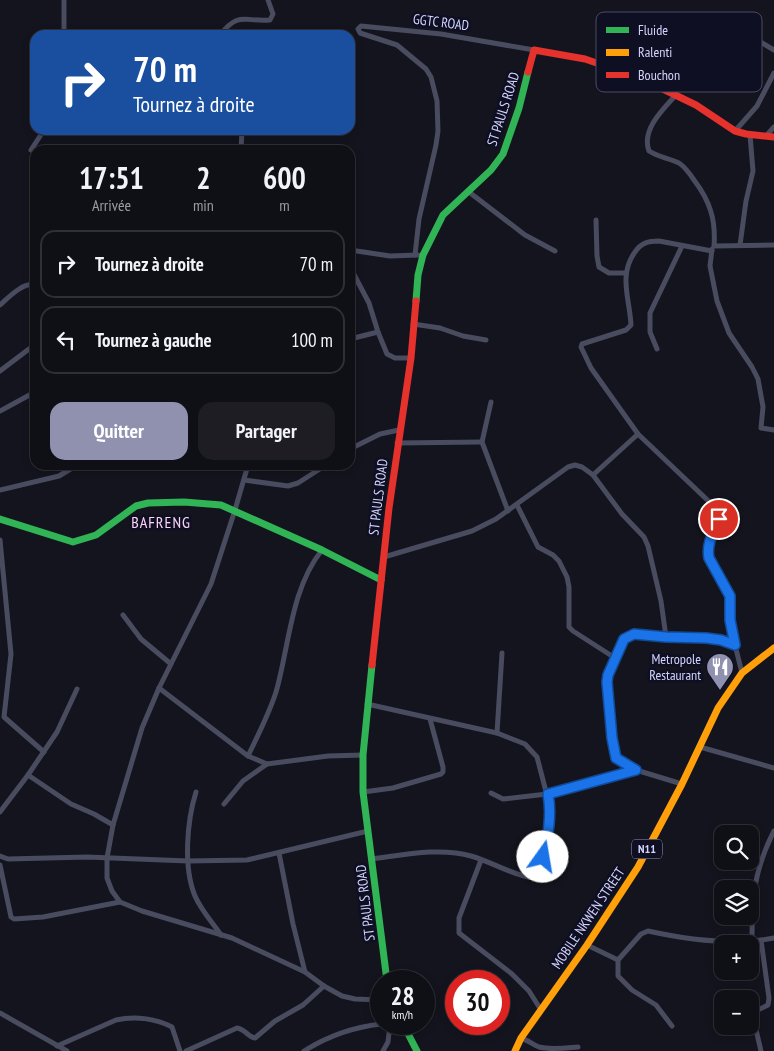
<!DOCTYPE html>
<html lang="fr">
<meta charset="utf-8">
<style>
body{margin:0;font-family:"PT Sans Narrow",sans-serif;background:#1d1d23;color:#f1f3f6;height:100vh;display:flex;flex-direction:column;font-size:19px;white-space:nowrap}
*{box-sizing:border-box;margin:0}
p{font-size:16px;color:#9b9ca1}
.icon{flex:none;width:28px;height:28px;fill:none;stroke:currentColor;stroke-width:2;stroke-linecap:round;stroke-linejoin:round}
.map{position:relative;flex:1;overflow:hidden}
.panel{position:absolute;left:30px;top:145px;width:325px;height:325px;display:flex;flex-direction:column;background:#0f0f16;border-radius:15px;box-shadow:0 2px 8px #0003,0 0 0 1px #2f2f35}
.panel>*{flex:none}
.top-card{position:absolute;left:30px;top:30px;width:325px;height:105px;border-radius:15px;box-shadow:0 2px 8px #0003,0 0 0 1px #2f2f35;background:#1a4fa0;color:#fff;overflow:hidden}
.buttons{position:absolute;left:714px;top:825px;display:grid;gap:10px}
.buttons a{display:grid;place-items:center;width:45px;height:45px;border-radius:10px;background:#0f0f16;box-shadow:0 2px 8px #0003,0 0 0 1px #2f2f35;font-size:25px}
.speed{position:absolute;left:370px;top:970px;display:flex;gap:10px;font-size:25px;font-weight:700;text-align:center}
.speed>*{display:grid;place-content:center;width:65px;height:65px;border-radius:50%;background:#0f0f16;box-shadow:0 2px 8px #0003,0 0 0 1px #2f2f35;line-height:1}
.speed small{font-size:12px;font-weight:400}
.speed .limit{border:8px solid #d22;background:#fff;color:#111}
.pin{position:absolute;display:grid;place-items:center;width:42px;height:42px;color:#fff;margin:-21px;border:2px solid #fff;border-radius:50%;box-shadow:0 1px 5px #0007}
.me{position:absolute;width:55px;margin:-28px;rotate:13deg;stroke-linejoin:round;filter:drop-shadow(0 0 4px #0008)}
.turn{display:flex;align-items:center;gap:18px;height:105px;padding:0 20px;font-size:22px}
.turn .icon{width:65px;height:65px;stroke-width:2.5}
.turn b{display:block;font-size:35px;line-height:42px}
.eta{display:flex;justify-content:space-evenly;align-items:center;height:85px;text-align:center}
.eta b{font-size:30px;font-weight:600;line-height:35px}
.button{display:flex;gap:10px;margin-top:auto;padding:10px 20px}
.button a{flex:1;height:58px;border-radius:15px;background:#9091af;color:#fff;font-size:20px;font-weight:600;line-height:58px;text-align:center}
.button a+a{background:#1d1d23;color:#f1f3f6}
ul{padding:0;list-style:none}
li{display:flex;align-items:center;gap:15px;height:68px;margin:0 10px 8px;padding:0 10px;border:2px solid #2f2f35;border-radius:15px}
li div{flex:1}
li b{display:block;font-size:19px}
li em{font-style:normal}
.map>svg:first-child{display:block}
</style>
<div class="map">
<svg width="774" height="1051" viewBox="0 0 774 1051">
<rect width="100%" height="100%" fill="#14141e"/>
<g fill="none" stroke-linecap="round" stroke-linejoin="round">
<g stroke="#494b5f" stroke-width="5">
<polyline points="719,15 727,22 774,50"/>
<polyline points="64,35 64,0"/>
<path d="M 220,35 C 239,11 244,22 270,20 L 273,14 L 268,0"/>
<path d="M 676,95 C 663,109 641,130 649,151 C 658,157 669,158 679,163 C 685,167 690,174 694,180 C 710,201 716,220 714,246 L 774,245"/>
<polyline points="735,131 757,106 774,73"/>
<polyline points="766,136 774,127"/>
<polyline points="31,150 44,130"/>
<polyline points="241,150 242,130"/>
<polyline points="469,192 525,235 555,251"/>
<polyline points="596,220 597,256 599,267 609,273 625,273"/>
<polyline points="740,245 746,201 753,171 750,135"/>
<polyline points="712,249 710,266 717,301 729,333 752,367 758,379 763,407 761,428 774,430"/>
<polyline points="350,250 390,256 418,255"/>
<path d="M 712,251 L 659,241 C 648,241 641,243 635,252 C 618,275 630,300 631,325 L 626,330 L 582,344 L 581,347 L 591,368 L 638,434 L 720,512 L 720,515 L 708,547 L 708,552 L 730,596 L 730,620 L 735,645"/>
<polyline points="415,255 419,219 436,145 438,131 437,101 431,77 426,69 397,45 360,33 358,29 361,26 441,34 534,50"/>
<polyline points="350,267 369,303 378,332 387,354 395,358 411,358"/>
<path d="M 0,305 C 9,297 23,282 35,285"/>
<polyline points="413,324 440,328 463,336 486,340"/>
<polyline points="350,339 378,332"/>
<polyline points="657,349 650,332 650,313 682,246"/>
<polyline points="0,371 29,349"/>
<polyline points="491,402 482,442 508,511"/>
<polyline points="0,411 35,392"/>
<polyline points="397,443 482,442"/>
<polyline points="350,449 380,434 399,430"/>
<polyline points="248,465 235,510 211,584 159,688 142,728 113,825 107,858 107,878 112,891 120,902 142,911 232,938 305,972 324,986 342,996 355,999 381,1000"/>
<polyline points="593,475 638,434"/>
<polyline points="244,480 288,486 298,483 326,465"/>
<polyline points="0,490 59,476 77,465"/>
<polyline points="517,505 538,547 553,555 559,561 567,577 569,587 569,627 573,631 615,658"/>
<polyline points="0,540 11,654 4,717 44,752"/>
<polyline points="384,557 472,531 496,519 568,467 575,465 582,467 593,475 622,514 644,537 648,546 661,601 666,637"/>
<polyline points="123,615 141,639 171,664"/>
<polyline points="159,688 248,756 267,764 328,756 363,755"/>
<path d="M 367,704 L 497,733 L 525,744 L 537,757 L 550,807 L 550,823 L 547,840 L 538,874 L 533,878 C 512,875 492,862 471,856 C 440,847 403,855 372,859"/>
<polyline points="497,733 502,653"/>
<polyline points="700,747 774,768"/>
<path d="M 248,756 C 258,735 269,714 276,692 C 289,647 291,588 322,550"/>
<polyline points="28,775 71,804 94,814 113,825"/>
<polyline points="682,784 636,770 616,758 612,738 607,682 608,675 624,639 634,633 666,637 706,638 721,640 735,645 742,673"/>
<path d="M 196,792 C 187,821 183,867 195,896 C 201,910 212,922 221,935"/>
<polyline points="363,792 393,788 441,774 443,772 443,767 430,719"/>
<polyline points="491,793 503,799 547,794 635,770"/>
<polyline points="224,804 243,781 267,764"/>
<polyline points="0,812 28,775 57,732 77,689"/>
<polyline points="279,853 293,924 305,972"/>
<polyline points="0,856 8,859 87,857 188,861 247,860 368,831"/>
<polyline points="481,860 459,918 459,933 512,974 529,991 541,1010"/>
<polyline points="0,865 11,917 14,919 43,917 120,902"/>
<path d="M 752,940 C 752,897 754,870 774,831"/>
<polyline points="761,940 769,998 768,1005 756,1011 753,1017 761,1051"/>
<polyline points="587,945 618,960"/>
<polyline points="0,1013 67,1051"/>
<path d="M 672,1026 L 656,1005 L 632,990 L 618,976 L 618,960 L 641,934 L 648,931 C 689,940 733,946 774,938"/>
<path d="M 521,1038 C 528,1040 533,1045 539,1047 C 551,1050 565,1048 578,1047"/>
<path d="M 57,1046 L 116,1020 C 134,1016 155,1018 172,1027 L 180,1051"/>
<path d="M 186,1051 L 237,1028 C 245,1029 248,1037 255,1038 L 275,1021 L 303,1005 L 324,986"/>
<path d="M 304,1051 C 328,1036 354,1027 381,1024"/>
<polyline points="383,1051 388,1042 390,1024"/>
</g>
<g stroke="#30b455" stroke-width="7">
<polyline points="416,301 418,275 423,255 443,215 491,170 503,154 519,108 528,72"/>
<polyline points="0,519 73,542 96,535 136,506 148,503 184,502 221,505 322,550 381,580"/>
<polyline points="372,665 363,755 363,792 387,981"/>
<polyline points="403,1024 417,1051"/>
</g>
<polyline stroke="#ff9f0a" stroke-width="7" points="515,1051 521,1038 587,945 638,867 682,784 718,708 742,673 774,648"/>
<g stroke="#e5322d" stroke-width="7">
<polyline points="528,72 534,50 585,59 640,78 696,105 735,131 746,134 774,137"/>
<polyline points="372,665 389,508 411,358 416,301"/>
</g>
</g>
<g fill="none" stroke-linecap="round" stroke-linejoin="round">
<defs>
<path id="route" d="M 543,857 C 548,835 552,816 548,794 L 636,770 L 616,758 L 612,738 L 607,682 L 608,675 L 624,639 L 634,634 L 666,637 L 706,638 L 721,640 L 735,645 L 730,620 L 730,596 L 709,558 C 706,544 714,531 719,519"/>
</defs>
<use href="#route" stroke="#114b97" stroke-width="12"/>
<use href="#route" stroke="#1a73e8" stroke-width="9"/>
</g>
<defs>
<symbol id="restaurant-pin" viewBox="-11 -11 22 30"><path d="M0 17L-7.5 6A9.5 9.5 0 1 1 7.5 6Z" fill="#9091af" stroke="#0f0f23"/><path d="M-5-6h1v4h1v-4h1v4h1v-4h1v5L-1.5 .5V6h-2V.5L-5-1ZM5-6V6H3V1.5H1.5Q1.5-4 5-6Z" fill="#fff"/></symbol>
</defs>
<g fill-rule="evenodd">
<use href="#restaurant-pin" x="704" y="651" width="32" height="43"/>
</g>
<g text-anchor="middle" stroke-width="5" stroke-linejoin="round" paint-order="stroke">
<rect fill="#0f0f23" stroke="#9899bc" stroke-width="1" x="632" y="839.5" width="30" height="19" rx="4"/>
<g font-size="12" font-weight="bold" fill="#d3d4fd">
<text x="647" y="853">N11</text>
</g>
<g font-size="14" fill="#d3d4fd" stroke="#0f0f23">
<text transform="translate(441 22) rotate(7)" y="5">GGTC ROAD</text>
<text transform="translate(503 109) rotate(-72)" y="5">ST PAULS ROAD</text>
<text transform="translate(378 497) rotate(-83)" y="5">ST PAULS ROAD</text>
<text transform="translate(365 903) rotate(-97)" y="5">ST PAULS ROAD</text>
<text transform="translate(588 918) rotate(-56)" y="5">MOBILE NKWEN STREET</text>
</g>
<g font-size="14" fill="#d3d4fd" stroke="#0f0f23" text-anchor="end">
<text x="701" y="664">Metropole<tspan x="701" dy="16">Restaurant</tspan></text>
</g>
<g font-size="16" letter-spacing="1" fill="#fdd5f4" stroke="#0f0f23">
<text x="161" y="528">BAFRENG</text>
</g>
</g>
<rect x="596" y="12" width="166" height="80" rx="8" fill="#0f0f23" stroke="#4a4a64" stroke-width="1"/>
<rect x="606" y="27" width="23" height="6" fill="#30b455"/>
<rect x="606" y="49" width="23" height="7" fill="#ff9f0a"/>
<rect x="606" y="72" width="23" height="6" fill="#e5322d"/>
<g font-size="14" fill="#d3d4fd">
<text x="638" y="35">Fluide</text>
<text x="638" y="57">Ralenti</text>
<text x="638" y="80">Bouchon</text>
</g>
</svg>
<div class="buttons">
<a><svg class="icon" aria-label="search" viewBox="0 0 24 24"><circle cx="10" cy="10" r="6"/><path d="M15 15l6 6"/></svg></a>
<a><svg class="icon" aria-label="layers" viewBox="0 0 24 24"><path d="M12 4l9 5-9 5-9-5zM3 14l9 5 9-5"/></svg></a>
<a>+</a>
<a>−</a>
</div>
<div class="speed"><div>28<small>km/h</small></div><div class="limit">30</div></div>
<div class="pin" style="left:719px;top:519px;background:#d93025"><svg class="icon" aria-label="arrive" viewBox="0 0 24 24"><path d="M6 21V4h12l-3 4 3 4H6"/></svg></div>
<svg class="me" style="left:543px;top:857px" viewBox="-20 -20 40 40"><circle r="19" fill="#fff"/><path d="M0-13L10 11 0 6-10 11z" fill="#1a73e8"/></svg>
<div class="top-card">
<div class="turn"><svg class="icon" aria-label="right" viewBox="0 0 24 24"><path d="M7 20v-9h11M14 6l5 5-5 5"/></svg><div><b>70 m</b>Tournez à droite</div></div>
</div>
<section class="panel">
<div class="eta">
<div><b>17:51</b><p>Arrivée</p></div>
<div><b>2</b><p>min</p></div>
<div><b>600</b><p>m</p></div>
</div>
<ul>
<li><svg class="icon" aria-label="right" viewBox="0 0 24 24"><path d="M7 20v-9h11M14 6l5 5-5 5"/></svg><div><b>Tournez à droite</b></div><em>70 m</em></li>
<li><svg class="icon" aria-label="left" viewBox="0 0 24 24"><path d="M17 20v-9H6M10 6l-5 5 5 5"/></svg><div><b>Tournez à gauche</b></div><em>100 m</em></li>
</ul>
<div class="button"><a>Quitter</a><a>Partager</a></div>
</section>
</div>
